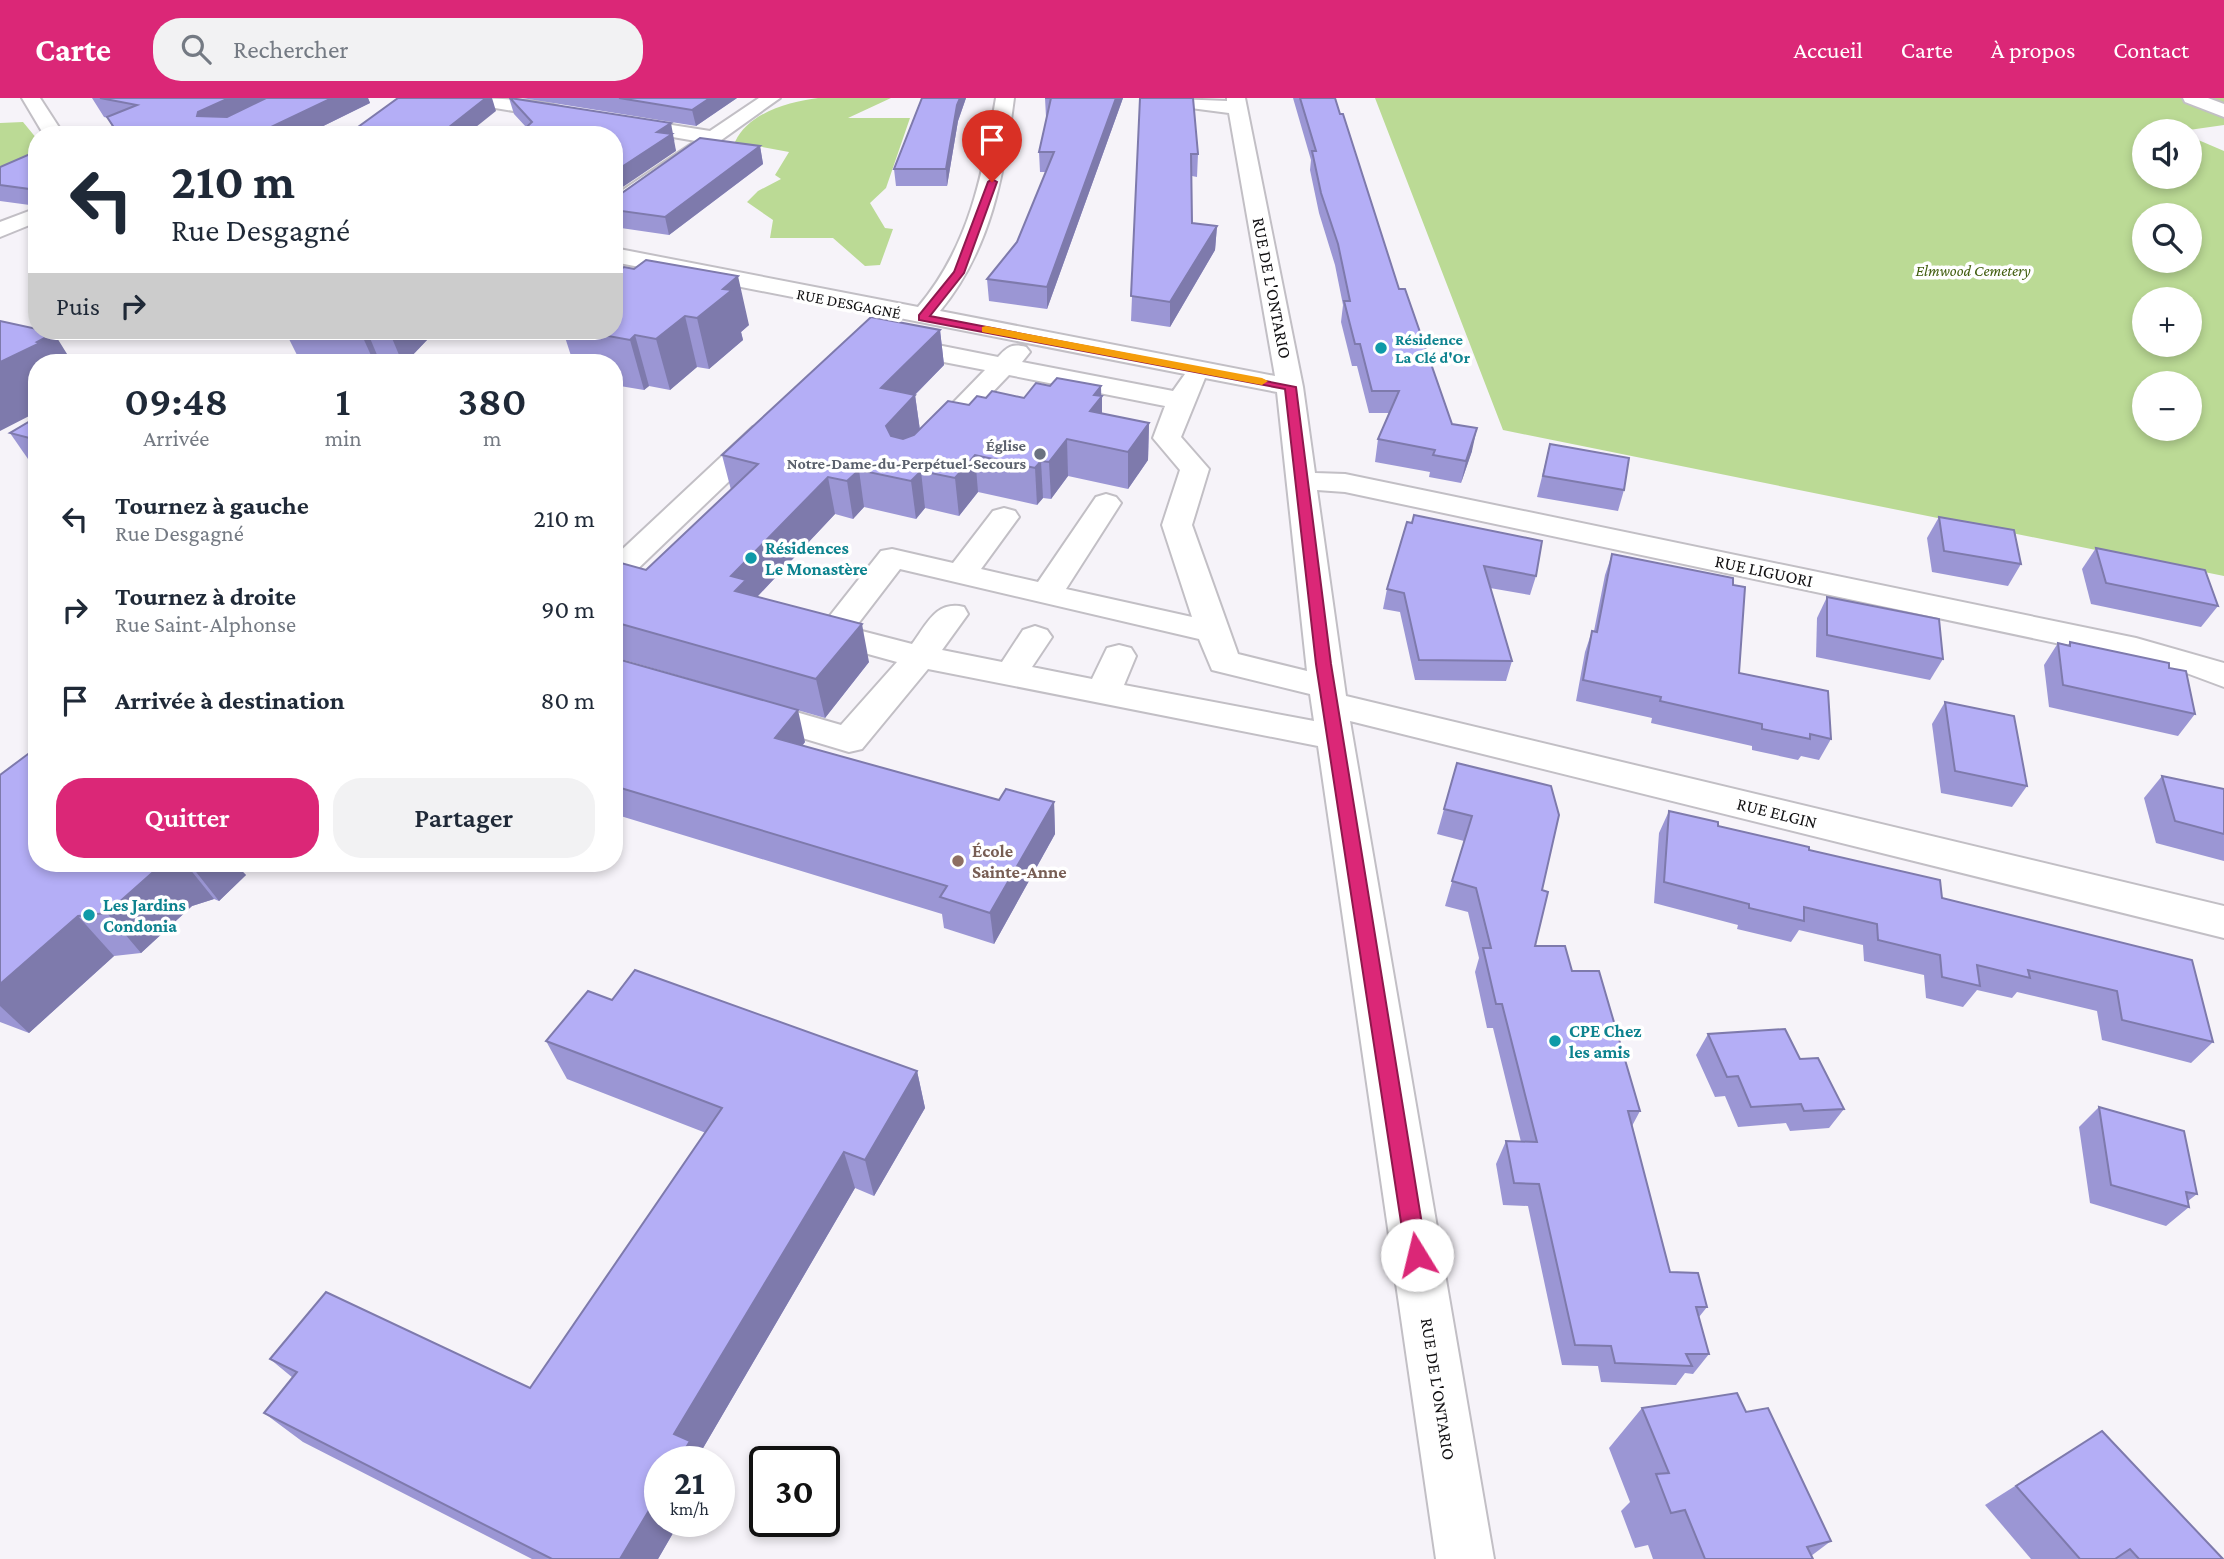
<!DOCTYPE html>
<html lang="fr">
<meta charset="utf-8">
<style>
body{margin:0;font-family:"Crimson Pro",serif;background:#f2f2f3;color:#1f2937;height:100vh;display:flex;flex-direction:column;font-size:26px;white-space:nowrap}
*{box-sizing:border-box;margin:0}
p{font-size:23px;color:#747a83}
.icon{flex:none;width:38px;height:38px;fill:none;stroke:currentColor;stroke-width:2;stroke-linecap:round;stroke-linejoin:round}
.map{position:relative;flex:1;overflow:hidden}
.sheet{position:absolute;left:28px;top:256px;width:595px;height:518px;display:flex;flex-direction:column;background:#fff;border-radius:28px;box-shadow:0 4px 10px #0003}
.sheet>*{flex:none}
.guide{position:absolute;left:28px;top:28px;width:595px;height:214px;border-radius:28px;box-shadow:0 4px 10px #0003;background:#fff;color:#1f2937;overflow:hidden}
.controls{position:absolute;left:2132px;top:21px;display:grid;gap:14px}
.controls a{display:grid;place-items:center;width:70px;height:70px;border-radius:50%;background:#fff;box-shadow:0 4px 10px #0003;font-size:35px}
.speed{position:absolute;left:644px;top:1348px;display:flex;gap:14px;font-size:35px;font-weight:700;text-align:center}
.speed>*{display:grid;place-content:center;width:91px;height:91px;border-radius:50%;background:#fff;box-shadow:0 4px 10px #0003;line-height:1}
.speed small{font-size:18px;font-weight:400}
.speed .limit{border:4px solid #111;border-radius:10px;background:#fff;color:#111}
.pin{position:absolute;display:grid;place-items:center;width:60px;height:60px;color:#fff;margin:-72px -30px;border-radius:50% 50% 50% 0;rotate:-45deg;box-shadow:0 0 7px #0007}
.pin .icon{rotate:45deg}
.me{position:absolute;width:77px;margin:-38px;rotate:351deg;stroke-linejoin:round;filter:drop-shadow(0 0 5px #0008)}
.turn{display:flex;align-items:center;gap:24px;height:147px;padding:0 28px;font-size:32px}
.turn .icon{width:91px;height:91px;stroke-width:2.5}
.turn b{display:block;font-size:49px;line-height:60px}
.then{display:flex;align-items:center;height:66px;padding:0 28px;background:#0003;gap:14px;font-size:26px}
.eta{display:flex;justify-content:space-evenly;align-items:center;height:119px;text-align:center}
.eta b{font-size:42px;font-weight:600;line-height:49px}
.primary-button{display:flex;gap:14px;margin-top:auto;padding:14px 28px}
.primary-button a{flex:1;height:80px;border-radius:28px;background:#db2777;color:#fff;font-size:28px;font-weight:600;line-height:80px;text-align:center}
.primary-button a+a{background:#f2f2f3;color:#1f2937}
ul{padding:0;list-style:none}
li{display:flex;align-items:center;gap:21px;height:91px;padding:0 28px}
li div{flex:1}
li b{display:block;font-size:26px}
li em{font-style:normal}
header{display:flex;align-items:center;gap:42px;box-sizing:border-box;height:98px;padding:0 35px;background:#db2777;color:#fff}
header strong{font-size:33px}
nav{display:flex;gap:38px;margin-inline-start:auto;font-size:24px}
.search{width:490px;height:63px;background:#f2f2f3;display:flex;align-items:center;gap:18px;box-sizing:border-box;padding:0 24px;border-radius:28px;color:#747a83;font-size:26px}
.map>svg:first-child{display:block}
</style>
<header>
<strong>Carte</strong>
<div class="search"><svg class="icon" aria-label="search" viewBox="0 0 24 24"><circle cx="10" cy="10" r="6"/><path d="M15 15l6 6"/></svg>Rechercher</div>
<nav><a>Accueil</a><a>Carte</a><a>À propos</a><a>Contact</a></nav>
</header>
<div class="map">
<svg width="2224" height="1461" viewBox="0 0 2224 1461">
<rect width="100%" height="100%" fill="#f6f3f9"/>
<g fill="#bbda95" fill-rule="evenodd">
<path d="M 818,0 L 891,0 L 848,20 L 910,20 L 886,90 L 870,105 L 885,130 L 893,131 L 880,167 L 865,168 L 833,140 L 770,140 L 773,122 L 747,104 L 758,93 L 781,81 L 775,77 L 789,54 L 735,44 C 749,14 789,4 818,0 Z"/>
<path d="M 1375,0 L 2224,0 L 2224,27 L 2182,33 L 2144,33 L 2144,79 L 2189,79 L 2189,38 L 2224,53 L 2224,478 L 1503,332 ZM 2144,117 L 2189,117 L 2189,163 L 2144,163 ZM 2144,201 L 2189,201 L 2189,247 L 2144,247 ZM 2144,285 L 2189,285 L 2189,331 L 2144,331 Z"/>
<polygon points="23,24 37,41 37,65 0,69 0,25"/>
</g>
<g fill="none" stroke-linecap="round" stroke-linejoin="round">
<defs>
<g id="minor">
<polygon points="22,0 40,0 64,37 44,37"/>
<path d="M 462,0 C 482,0 560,1 571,15 L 562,21 L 471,6 Z"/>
<polygon points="759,0 780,0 622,113 614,114 614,98 696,43 614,29 611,25 614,21 621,19 710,33"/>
<path d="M 996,0 L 1014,0 C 1004,77 991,151 940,213 L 1275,278 L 1229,15 L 1160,6 L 1151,0 L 1227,3 L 1227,0 L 1245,0 L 1303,289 L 1315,375 L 1345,376 L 2136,540 L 2224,565 L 2224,589 L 2181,573 L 2136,562 L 1345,394 L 1317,392 L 1346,598 L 2224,808 L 2224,840 L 1350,623 L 1494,1461 L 1436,1461 L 1318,648 L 928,571 L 862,651 L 849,654 L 739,621 L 733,613 L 739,605 L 751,601 L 841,627 L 897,564 L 821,543 L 816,536 L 821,529 L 881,453 L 892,451 L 953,465 L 993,413 L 1004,410 L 1015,413 L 1019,419 L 981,471 L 1038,484 L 1096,399 L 1106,396 L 1116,399 L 1121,405 L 1066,491 L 1192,519 L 1162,427 L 1180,372 L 1153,340 L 1165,308 L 1009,277 L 939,350 L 929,352 L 919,350 L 915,344 L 985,272 L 892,254 L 883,251 L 879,246 L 883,241 L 892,238 L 998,259 C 1007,249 1012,245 1026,249 L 1030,254 L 1022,264 L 1173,293 L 1185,276 L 614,164 L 614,150 L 918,209 C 969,149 983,76 996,0 ZM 1205,280 L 1277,294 L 1307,573 L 1238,556 L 1192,427 L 1209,371 L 1181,339 ZM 900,471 L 1199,541 L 1212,572 L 1310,596 L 1314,623 L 1124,587 L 1136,558 L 1131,550 L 1119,547 L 1107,550 L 1092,581 L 1032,569 L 1052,539 L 1047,532 L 1035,528 L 1023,532 L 1002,564 L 942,552 L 968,516 L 964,509 C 936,502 927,526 912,546 L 854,531 Z"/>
<polygon points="2183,0 2208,0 2224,6 2224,19 2185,4"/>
<polygon points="37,110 37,124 0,139 0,124"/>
<polygon points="763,327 773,329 777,335 773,341 625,483 614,485 614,459 753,329"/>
</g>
</defs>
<use href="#minor" stroke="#c2bfc5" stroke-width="4"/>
<use href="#minor" fill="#fff" fill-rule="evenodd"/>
</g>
<g fill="#9b96d4">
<polygon points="92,0 368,0 370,5 305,37 116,37 108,20 104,19"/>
<polygon points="509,0 675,42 673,43 676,53 526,29 514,16"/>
<polygon points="522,0 737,0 696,28"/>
<polygon points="922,0 966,0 958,23 947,88 896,88 894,71"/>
<polygon points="1045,0 1123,0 1047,211 989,203 987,181 1017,144 1046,74 1040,74 1039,54 1047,19 1046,19"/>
<polygon points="1140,0 1198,56 1197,79 1192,78 1192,125 1217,128 1215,152 1170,229 1131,223"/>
<polygon points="1293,0 1335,0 1399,191 1452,326 1472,353 1461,385 1429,379 1430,374 1375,364 1378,341 1390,315 1369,315 1357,268 1352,268 1341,224 1343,207 1335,167 1319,115 1310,72 1311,62"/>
<polygon points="760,48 763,66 669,137 614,129 614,98"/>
<polygon points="37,53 37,108 0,103 0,69"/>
<polygon points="614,176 749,227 741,234 743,242 709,271 697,269 670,292 649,288 644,292 614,287 614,264 573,264 563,233 614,233"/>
<polygon points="940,232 944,267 915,297 920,332 986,300 1024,300 1050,288 1101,288 1102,316 1149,325 1148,362 1128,391 1068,378 1051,401 1043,400 1037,407 978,394 959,418 925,410 916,421 864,409 853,421 835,416 757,499 869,564 825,620 614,559 614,463 646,472 731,392 722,357"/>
<polygon points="285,233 447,233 438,242 427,242 406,264 316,264 315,262 299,261"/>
<polygon points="37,319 37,374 10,335"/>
<polygon points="1550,346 1624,392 1618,413 1537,399"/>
<polygon points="1939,419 2021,466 2008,488 1932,474 1927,440"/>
<polygon points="1407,424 1536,478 1530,497 1490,490 1512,563 1506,583 1415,582 1400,514 1383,511 1387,491"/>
<polygon points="2096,450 2218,508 2201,529 2091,506 2082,471"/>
<polygon points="1612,456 1733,487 1739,575 1831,641 1819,662 1801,658 1798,662 1752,652 1752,648 1651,625 1652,620 1576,603 1585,554 1592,533 1594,533 1605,477"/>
<polygon points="1827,499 1943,561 1930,582 1816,559 1817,520"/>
<polygon points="2070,544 2169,570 2195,616 2178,638 2049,609 2044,567 2058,545 2068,547"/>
<polygon points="614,560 805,644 802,648 999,702 1054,704 1055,736 994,846 944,830 942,816 614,716"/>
<polygon points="1945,604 2027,688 2012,709 1941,695 1932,626"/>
<polygon points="1457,665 1542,792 1535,848 1572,873 1640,1013 1632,1028 1670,1174 1707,1209 1699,1219 1709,1256 1693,1276 1685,1275 1676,1287 1601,1284 1598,1268 1562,1267 1528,1108 1503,1107 1496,1066 1506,1043 1521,1044 1493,930 1487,930 1475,874 1479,860 1468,814 1445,808 1464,743 1437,736"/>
<polygon points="0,677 37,765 253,765 243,774 246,777 219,803 214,801 192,808 141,855 114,858 29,935 0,924"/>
<polygon points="2162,678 2224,691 2224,763 2156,745 2144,700"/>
<polygon points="1669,713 1718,728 1809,752 1942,800 2213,944 2191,965 2102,942 2097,913 2017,894 2012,900 1977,892 1963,909 1926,900 1924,877 1864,863 1863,847 1799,832 1791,844 1737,831 1738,827 1654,805 1659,735"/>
<polygon points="612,902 917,973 925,1010 874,1098 855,1090 699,1357 703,1363 660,1363 660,1423 680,1423 658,1461 532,1461 303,1344 264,1315 293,1280 270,1261 530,1290 706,1035 567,981 546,943"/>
<polygon points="1708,936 1800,961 1844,1011 1829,1030 1790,1033 1786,1025 1738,1029 1725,998 1715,999 1696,957"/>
<polygon points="2099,1009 2197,1096 2188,1103 2189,1109 2166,1128 2090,1105 2079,1029"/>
<polygon points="1642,1310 1831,1443 1811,1458 1813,1461 1653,1461 1648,1447 1635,1450 1621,1413 1630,1404 1609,1350"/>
<polygon points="2102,1333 2223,1461 2031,1461 1985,1407"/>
</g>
<g fill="#7e7aac">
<polygon points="229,0 279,0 208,35 197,18 198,14"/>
<polygon points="332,0 368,0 370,5 305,37 254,37"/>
<polygon points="486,0 492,0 496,13 466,37 439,37"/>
<polygon points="710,0 737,0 696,28 692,12"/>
<polygon points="960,0 966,0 958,23 947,88 946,71 957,7"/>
<polygon points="1116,0 1123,0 1047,211 1047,189"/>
<polygon points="671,25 676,53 614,95 614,74 657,34"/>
<polygon points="760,48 763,66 669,137 665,119"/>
<polygon points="1217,128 1215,152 1170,229 1170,204"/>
<polygon points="738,178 749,227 741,234 743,242 709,271 697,220 723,191"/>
<polygon points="685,218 697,269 670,292 656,241"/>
<polygon points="940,232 944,267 886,326 881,290"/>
<polygon points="360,233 367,233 380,264 374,264"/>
<polygon points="389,233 423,233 427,242 406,264 402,264"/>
<polygon points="434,233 447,233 438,242"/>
<polygon points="54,235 72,264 37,264 37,314 0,333 0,264"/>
<polygon points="635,237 649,288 644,292 630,242"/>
<polygon points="1101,288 1101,299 1102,298 1102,335 1090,313 1094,297"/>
<polygon points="915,297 920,333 891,365 886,328"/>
<polygon points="1149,325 1148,362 1128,391 1128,354"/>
<polygon points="1477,330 1472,353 1461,385 1466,363"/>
<polygon points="1067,341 1068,378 1051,401 1049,364"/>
<polygon points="975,357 978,394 959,418 955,380"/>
<polygon points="1041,363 1043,400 1037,407 1035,370"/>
<polygon points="859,372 864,409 853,421 847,383"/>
<polygon points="921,373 925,410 916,421 911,383"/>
<polygon points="828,379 835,416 741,516 731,478"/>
<polygon points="862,526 869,564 825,620 816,581"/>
<polygon points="798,612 805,644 783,672 775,640"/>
<polygon points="1054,704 1055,736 994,846 990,815"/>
<polygon points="171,765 185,765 214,801 192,808 141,855 107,815 160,768"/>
<polygon points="189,765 253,765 243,774 246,777 219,803"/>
<polygon points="78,818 114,858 29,935 0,908 0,886"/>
<polygon points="917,973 925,1010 874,1098 865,1062"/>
<polygon points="844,1054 855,1090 699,1357 703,1363 678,1363 674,1336"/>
<polygon points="660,1394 660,1423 680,1423 658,1461 620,1461"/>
</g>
<g fill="#b4aef6" stroke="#7e7aac" stroke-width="2">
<polygon points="100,0 229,0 198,14 197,18 227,19 266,0 332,0 254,37 119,37 107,19 137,7"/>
<polygon points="398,0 486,0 439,37 347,37"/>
<polygon points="510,0 671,25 657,34 672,36 614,74 614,37 518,37 532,24"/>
<polygon points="619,0 710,0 692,12"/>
<polygon points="922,0 960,0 957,7 946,71 894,71"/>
<polygon points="1045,0 1116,0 1047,189 987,181 1017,144 1054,54 1039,54 1051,0"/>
<polygon points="1140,0 1193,0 1198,56 1191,56 1192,125 1217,128 1170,204 1131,198"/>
<polygon points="1300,0 1335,0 1340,16 1343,16 1399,191 1405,191 1452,326 1477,330 1466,363 1433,357 1435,352 1378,341 1399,293 1372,293 1360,246 1355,246 1344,203 1350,203 1338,146 1321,95 1312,53 1316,53"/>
<polygon points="700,40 760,48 665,119 614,112 614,98 619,97"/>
<polygon points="37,53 37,92 0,87 0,69"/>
<polygon points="646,162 738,178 723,191 732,192 697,220 685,218 656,241 635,237 630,242 581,233 614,233 614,176 624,169 634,171"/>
<polygon points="871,219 940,232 881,290 915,297 886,328 891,338 903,341 914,337 948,303 969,307 977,298 986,300 992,293 1024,300 1036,285 1050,288 1057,280 1101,288 1094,297 1102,298 1090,313 1149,325 1128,354 1067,341 1049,364 1041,363 1035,370 975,357 955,380 921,373 911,383 859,372 847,383 828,379 731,478 746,482 735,493 862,526 816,581 614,524 614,463 646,472 758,366 722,357"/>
<polygon points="0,223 37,231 37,233 45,233 54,235 37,244 40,245 0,264"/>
<polygon points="37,319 37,342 10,335"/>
<polygon points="1550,346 1629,360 1624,392 1543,378"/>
<polygon points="1414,417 1542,443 1536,478 1484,468 1512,563 1419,562 1404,495 1387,491 1407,424 1412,425"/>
<polygon points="1939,419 2014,432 2021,466 1944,453"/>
<polygon points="2096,450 2205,472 2218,508 2106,485"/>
<polygon points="1612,456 1733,480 1733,487 1745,489 1739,575 1828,593 1831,641 1810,636 1810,641 1762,631 1762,626 1660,603 1661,599 1583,582 1592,533 1597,534"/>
<polygon points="1827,499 1939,521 1943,561 1827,537"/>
<polygon points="2070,544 2169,565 2169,570 2186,573 2195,616 2063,587 2058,545 2070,548"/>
<polygon points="614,560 798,612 775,640 999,702 1006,691 1054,704 990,815 940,799 947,788 614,688"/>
<polygon points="1945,604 2014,618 2027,688 1955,673"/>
<polygon points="28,656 37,659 37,765 171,765 160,768 107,815 78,818 0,886 0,677"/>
<polygon points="1457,665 1551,688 1559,717 1542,792 1548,794 1535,848 1565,848 1572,873 1599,873 1640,1013 1628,1013 1670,1174 1698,1175 1707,1209 1696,1209 1709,1256 1686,1256 1692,1268 1615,1265 1611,1248 1575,1247 1539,1086 1514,1085 1506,1043 1537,1044 1502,906 1496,906 1483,850 1491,850 1476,790 1452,783 1472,718 1444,711"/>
<polygon points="2162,678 2224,691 2224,736 2175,723"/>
<polygon points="1669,713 1718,724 1718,728 1809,749 1809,752 1940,782 1942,800 2192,862 2213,944 2122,922 2117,893 2028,872 2030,880 1977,867 1980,888 1942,879 1940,857 1878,842 1877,826 1804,809 1804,823 1749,810 1749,806 1664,784"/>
<polygon points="635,872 917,973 865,1062 844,1054 674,1336 690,1343 678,1363 660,1363 660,1394 620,1461 552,1461 264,1315 297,1274 270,1261 326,1194 530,1290 722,1010 546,943 588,893 612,902"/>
<polygon points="1785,931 1800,961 1818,960 1844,1011 1804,1013 1801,1006 1751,1009 1738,978 1727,979 1708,936"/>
<polygon points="2099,1009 2184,1033 2197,1096 2186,1094 2189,1109 2111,1087"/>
<polygon points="1737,1295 1746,1314 1768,1310 1831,1443 1807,1449 1813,1461 1705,1461 1685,1412 1671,1415 1656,1376 1669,1375 1642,1310"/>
<polygon points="2102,1333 2223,1461 2139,1461 2130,1451 2115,1461 2080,1461 2016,1388"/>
</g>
<polygon fill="#db2777" stroke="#8e194d" stroke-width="2" points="992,81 997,84 964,175 930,218 1296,289 1331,566 1427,1157 1424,1164 1417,1167 1409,1164 1406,1157 1316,566 1285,291 919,222 919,217 954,174 988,84"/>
<polygon fill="#f59e0b" points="986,228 1262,280 1268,283 1262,287 982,234 982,229"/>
<g fill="#0f9aa8" stroke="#fff" stroke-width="2.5">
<circle cx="1381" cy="250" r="7"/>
<circle cx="751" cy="460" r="7"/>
<circle cx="89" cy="817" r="7"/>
<circle cx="1555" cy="943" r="7"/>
</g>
<circle fill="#6b7280" stroke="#fff" stroke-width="2.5" cx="1040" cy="356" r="7"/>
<circle fill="#8d6e63" stroke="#fff" stroke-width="2.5" cx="958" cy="763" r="7"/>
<g text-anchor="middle" stroke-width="7" stroke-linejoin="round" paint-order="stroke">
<g font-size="16" font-style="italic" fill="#415d0f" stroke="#fff">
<text x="1973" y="178">Elmwood Cemetery</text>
</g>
<g font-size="16" fill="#121113" stroke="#fff">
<text transform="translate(849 205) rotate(11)" y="6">RUE DESGAGNÉ</text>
</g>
<g font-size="16" font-weight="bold" fill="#0d838f" stroke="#fff" text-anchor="start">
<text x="1395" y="247">Résidence<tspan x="1395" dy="18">La Clé d'Or</tspan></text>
</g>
<g font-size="16" font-weight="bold" fill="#5b616d" stroke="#fff" text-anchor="end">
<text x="1026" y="353">Église<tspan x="1026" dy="18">Notre-Dame-du-Perpétuel-Secours</tspan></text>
</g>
<g font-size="18" fill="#121113" stroke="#fff">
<text transform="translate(1272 190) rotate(79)" y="6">RUE DE L'ONTARIO</text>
<text transform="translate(1764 473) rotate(12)" y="6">RUE LIGUORI</text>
<text transform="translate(1777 715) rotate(14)" y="6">RUE ELGIN</text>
<text transform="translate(1438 1291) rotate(81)" y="6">RUE DE L'ONTARIO</text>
</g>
<g font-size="18" font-weight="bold" fill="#0d838f" stroke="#fff" text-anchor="start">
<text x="765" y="456">Résidences<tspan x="765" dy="21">Le Monastère</tspan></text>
<text x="103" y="813">Les Jardins<tspan x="103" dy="21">Condonia</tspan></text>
<text x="1569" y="939">CPE Chez<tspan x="1569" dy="21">les amis</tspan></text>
</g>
<g font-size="18" font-weight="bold" fill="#785e54" stroke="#fff" text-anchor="start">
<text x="972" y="759">École<tspan x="972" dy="21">Sainte-Anne</tspan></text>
</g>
</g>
</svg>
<div class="controls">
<a><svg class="icon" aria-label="sound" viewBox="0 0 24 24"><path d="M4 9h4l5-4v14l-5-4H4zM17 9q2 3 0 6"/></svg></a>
<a><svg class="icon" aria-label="search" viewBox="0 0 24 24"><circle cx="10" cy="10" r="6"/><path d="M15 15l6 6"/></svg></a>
<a>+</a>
<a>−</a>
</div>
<div class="speed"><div>21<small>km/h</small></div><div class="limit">30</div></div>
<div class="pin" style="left:992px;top:84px;background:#d93025"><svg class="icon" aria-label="arrive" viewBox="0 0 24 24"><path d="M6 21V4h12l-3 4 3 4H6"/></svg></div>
<svg class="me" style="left:1417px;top:1157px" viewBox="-20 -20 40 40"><circle r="19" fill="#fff"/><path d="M0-13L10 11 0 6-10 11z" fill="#db2777"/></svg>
<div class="guide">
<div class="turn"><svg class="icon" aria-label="left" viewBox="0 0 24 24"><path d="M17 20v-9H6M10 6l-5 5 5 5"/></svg><div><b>210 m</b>Rue Desgagné</div></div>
<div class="then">Puis<svg class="icon" aria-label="right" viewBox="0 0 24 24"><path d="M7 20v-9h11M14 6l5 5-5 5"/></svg></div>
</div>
<section class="sheet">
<div class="eta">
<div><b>09:48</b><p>Arrivée</p></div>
<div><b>1</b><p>min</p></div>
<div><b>380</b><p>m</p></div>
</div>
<ul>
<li><svg class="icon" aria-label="left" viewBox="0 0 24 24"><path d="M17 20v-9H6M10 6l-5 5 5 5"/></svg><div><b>Tournez à gauche</b><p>Rue Desgagné</p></div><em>210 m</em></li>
<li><svg class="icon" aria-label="right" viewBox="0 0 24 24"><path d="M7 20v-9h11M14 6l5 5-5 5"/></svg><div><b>Tournez à droite</b><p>Rue Saint-Alphonse</p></div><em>90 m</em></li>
<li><svg class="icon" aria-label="arrive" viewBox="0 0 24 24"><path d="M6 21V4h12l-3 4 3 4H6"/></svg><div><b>Arrivée à destination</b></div><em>80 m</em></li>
</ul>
<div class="primary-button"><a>Quitter</a><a>Partager</a></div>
</section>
</div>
